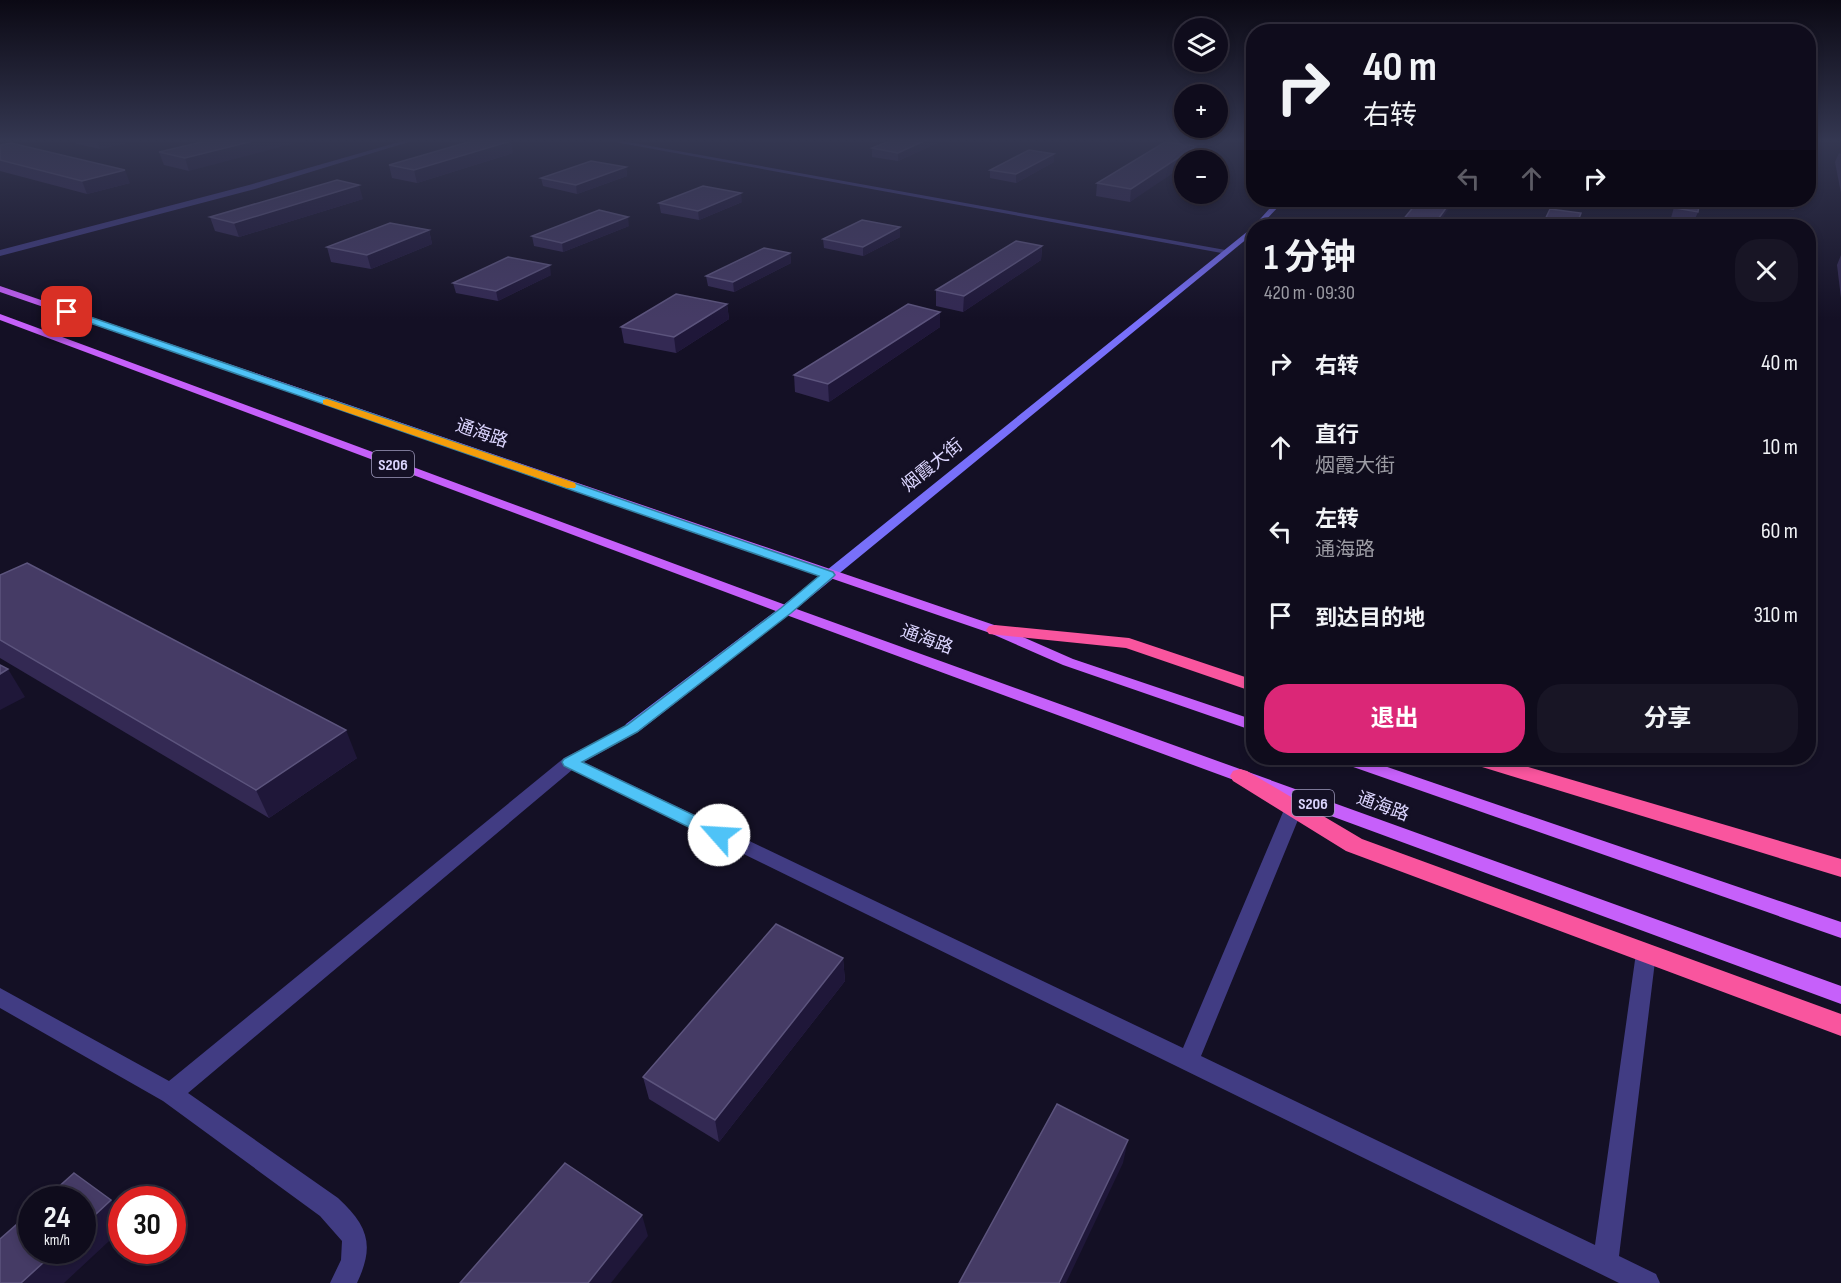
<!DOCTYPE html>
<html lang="zh">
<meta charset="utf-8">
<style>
body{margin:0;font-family:"Sofia Sans Condensed","Noto Sans SC",sans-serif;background:#181525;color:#f1f3f6;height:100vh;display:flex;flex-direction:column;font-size:22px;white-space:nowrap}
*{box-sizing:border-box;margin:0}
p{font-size:20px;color:#9b9ba3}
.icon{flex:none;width:33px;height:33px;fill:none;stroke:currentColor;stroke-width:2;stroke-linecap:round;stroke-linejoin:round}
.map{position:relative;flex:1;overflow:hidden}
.side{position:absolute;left:1246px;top:219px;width:570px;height:546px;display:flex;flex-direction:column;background:#0f0c1c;border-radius:24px;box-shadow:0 3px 9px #0003,0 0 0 2px #2f2c3b}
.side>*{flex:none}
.top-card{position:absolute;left:1246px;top:24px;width:570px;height:183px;border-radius:24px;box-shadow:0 3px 9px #0003,0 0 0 2px #2f2c3b;background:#0f0c1c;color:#f1f3f6;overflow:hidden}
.fabs{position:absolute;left:1174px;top:18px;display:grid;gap:12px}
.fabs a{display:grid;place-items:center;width:54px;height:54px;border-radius:50%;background:#0f0c1c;box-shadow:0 3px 9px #0003,0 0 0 2px #2f2c3b;font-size:30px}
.speed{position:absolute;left:18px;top:1186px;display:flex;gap:12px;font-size:30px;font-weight:700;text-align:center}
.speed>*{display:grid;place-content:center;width:78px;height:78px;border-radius:50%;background:#0f0c1c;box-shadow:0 3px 9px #0003,0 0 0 2px #2f2c3b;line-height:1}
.speed small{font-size:15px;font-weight:400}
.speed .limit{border:9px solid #d22;background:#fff;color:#111}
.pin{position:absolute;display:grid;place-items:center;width:51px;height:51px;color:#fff;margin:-26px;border-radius:12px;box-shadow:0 3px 9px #0006}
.me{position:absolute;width:66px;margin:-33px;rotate:296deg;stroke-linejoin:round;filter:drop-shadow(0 0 4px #0008)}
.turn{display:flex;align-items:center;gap:21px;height:126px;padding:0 18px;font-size:27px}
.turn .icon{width:78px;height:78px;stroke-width:2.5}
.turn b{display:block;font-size:42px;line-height:51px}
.lanes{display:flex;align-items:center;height:57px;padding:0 18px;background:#0003;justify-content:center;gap:30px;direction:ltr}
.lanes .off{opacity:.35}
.round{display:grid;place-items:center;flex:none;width:63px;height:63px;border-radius:24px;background:#181525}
.overview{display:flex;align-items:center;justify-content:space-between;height:102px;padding:0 18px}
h1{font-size:36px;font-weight:700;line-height:45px}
.action{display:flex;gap:12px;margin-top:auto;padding:12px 18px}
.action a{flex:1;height:69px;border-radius:24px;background:#db2777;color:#fff;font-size:24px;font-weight:700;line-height:69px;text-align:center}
.action a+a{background:#181525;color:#f1f3f6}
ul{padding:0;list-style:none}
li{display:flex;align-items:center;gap:18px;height:84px;padding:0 18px}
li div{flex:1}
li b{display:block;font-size:22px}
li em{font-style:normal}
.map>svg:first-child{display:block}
</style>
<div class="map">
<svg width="1841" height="1283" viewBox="0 0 1841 1283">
<rect width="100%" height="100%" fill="#141025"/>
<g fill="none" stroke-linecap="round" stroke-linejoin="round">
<g fill="#413c83" fill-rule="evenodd">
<polygon points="604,140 617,140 1231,251 1227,254"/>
<path d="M 632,723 L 638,724 L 640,728 L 638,732 L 584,762 L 1183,1048 L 1289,798 L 1292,794 L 1298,792 L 1304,794 L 1307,798 L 1201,1056 L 1595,1245 L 1636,953 L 1639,947 L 1646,945 L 1653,947 L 1656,953 L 1619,1256 L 1656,1274 L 1660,1283 L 1619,1283 L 572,770 L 188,1093 L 338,1198 C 368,1226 375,1245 357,1283 L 330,1283 L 341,1260 L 342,1241 L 320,1216 L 163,1101 L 0,1008 L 0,988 L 169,1081 L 564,758 Z"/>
</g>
<polygon fill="#413c83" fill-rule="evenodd" points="406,140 415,140 255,189 0,256 0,250 249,185"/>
<polygon fill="#7870fa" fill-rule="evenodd" points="1277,200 1285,200 1260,226 1254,226 1254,233 791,613 638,732 626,732 624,728 626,724 781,607 1253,227"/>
<g fill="#c660fa" fill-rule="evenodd">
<polygon points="0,286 1000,627 1073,659 1254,720 1254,731 1063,665 990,633 0,292"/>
<polygon points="0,314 791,607 1841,986 1841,1004 781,613 0,320"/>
<polygon points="1337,758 1361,758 1841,922 1841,938 1339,762"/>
</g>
<g fill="#f9559e" fill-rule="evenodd">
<polygon points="995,625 1129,638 1254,680 1254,692 1126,648 989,634 986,630 989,626"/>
<polygon points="1466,758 1498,758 1841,859 1841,877 1469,763"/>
<polygon points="1240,769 1247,771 1362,839 1841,1014 1841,1036 1346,851 1233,781 1230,776 1233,771"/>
</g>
</g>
<g fill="#332953">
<polygon points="75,140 140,140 100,149 77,144"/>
<polygon points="210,140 189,171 164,165 159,152"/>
<polygon points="759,140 783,140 775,143"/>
<polygon points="944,140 898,161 872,157 872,148"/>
<polygon points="1176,140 1206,140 1203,146 1182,144 1195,158 1191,160 1185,160 1130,202 1096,196 1097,183 1175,143"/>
<polygon points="0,145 130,183 87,194 0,171"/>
<polygon points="513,153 417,183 392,178 389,165"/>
<polygon points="1839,153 1841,154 1841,193 1835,162"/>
<polygon points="1054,162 1016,183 990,178 990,170"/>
<polygon points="626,167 627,176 577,194 543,186 541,178"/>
<polygon points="363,199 239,237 215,231 210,217"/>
<polygon points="1676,200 1698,212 1694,221 1671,218"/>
<polygon points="1770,200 1798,200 1794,210 1770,206"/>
<polygon points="742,202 699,220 661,213 659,203"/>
<polygon points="629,226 563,252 534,246 532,236"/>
<polygon points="429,230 432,244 371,269 331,262 327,247"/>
<polygon points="900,237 863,256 824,248 823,239"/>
<polygon points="1042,246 1041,260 963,312 936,306 936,290"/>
<polygon points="790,253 791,263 734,292 708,286 706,276"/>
<polygon points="1841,255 1841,298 1837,265"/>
<polygon points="551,275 498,301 456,293 453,283"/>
<polygon points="727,304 729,319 676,353 624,343 621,327"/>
<polygon points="940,312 940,327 829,402 795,392 794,375"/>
<polygon points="0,575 357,758 269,818 0,658"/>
<polygon points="843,958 845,981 719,1142 649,1099 643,1077"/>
</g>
<g fill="#1f1739">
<polygon points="96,140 140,140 100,149"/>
<polygon points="257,140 307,140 189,171 185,158"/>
<polygon points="926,140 944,140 898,161 898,153"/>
<polygon points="511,141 513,153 417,183 414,170"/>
<polygon points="1196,146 1195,158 1191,160 1185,160 1185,165 1130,202 1131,189"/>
<polygon points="1054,154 1054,162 1016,183 1016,174"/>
<polygon points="626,167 627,176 577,194 576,185"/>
<polygon points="125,170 130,183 87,194 82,181"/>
<polygon points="359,185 363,199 239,237 234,223"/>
<polygon points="741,193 742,202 699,220 698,211"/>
<polygon points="1452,200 1450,207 1437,226 1433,226"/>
<polygon points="628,217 629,226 563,252 562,243"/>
<polygon points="900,227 900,237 863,256 863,247"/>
<polygon points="429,230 432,244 371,269 367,255"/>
<polygon points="1042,246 1041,260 963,312 964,296"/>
<polygon points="790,253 791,263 734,292 733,282"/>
<polygon points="550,265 551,275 498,301 496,291"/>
<polygon points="727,304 729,319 676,353 674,337"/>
<polygon points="940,312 940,327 829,402 828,384"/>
<polygon points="8,669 25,697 0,710 0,674"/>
<polygon points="346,730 357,758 269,818 256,790"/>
<polygon points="843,958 845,981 719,1142 715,1120"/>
<polygon points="1128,1140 1123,1163 1066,1283 1059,1283"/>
<polygon points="111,1200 122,1212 122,1229 64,1283 21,1283 56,1251 82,1251 82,1227"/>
<polygon points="642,1215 648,1236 611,1283 588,1283"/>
</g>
<g fill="#453b65" stroke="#5c547d" stroke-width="1.5">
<polygon points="210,140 257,140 185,158 159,152"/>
<polygon points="475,140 503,140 511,141 414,170 389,165"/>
<polygon points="892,140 926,140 898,153 872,148"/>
<polygon points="1165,142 1196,146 1131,189 1097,183"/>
<polygon points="11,143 125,170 82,181 0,160 0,145"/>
<polygon points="1029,150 1054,154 1016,174 990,170"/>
<polygon points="591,161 626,167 576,185 541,178"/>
<polygon points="337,180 359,185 234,223 210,217"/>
<polygon points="703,186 741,193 698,211 659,203"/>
<polygon points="1419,200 1452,200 1433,226 1398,226"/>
<polygon points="1677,200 1700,200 1698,212 1675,208"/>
<polygon points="1550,209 1581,213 1576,226 1542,226"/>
<polygon points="599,210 628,217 562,243 532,236"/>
<polygon points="862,220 900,227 863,247 823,239"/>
<polygon points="390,223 429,230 367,255 327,247"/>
<polygon points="1016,241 1042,246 964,296 936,290"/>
<polygon points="764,248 790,253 733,282 706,276"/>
<polygon points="508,257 550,265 496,291 453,283"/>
<polygon points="676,294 727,304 674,337 621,327"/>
<polygon points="908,304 940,312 828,384 794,375"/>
<polygon points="27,563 346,730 256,790 0,640 0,575"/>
<polygon points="0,665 8,669 0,674"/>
<polygon points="776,924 843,958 715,1120 643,1077"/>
<polygon points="1057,1104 1128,1140 1059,1283 959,1283"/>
<polygon points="565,1163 642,1215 588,1283 460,1283"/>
<polygon points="74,1173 111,1200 82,1227 82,1200 44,1200"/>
<polygon points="32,1211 32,1251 56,1251 21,1283 0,1283 0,1239"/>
</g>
<linearGradient id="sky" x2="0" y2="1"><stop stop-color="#0b0914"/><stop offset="0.44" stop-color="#343751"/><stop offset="1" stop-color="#343751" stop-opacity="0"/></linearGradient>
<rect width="1841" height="319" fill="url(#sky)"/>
<polygon fill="#4fc3f7" stroke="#337fa1" stroke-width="1.5" points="64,310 70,310 833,572 835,575 833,577 791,613 637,732 582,762 725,830 727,835 725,839 713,839 564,766 562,762 564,759 627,725 781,608 819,576 64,314"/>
<polygon fill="#f59e0b" points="327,399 575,483 576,486 575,488 567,488 323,404 323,400"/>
<g text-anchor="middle" stroke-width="6" stroke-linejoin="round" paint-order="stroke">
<g fill="#141025" stroke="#9f9abd" stroke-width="1.5">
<rect x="372" y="451" width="42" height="26" rx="4.5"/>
<rect x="1292" y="790" width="42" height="26" rx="4.5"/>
</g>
<g font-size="16" font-weight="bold" fill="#dbd5fe">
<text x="393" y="470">S206</text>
<text x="1313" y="809">S206</text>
</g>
<g font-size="18" fill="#dbd5fe" stroke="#141025">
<text transform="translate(482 433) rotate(19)" y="6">通海路</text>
<text transform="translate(932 465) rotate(-39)" y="6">烟霞大街</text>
<text transform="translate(927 639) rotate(20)" y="6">通海路</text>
<text transform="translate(1383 806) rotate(20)" y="6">通海路</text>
</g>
</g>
</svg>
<div class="fabs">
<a><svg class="icon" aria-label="layers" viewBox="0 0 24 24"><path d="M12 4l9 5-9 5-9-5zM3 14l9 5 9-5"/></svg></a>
<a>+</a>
<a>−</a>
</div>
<div class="speed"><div>24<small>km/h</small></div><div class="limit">30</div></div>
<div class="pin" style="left:67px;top:312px;background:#d93025"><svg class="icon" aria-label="arrive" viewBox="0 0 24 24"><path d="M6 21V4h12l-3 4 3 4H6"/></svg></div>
<svg class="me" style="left:719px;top:835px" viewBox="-20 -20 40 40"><circle r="19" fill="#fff"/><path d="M0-13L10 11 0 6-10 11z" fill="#4fc3f7"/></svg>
<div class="top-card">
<div class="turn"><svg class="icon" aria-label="right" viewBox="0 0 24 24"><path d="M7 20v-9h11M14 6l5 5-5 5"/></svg><div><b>40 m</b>右转</div></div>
<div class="lanes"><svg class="icon off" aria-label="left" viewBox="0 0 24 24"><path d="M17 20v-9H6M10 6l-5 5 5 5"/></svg><svg class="icon off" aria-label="ahead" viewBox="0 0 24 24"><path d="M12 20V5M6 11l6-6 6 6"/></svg><svg class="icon" aria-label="right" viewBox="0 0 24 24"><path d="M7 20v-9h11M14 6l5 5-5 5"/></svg></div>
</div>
<section class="side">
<div class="overview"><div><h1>1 分钟</h1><p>420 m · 09:30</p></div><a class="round"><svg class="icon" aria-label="close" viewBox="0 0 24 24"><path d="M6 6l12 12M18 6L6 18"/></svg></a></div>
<ul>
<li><svg class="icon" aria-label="right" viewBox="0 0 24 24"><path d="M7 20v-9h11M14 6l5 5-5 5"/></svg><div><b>右转</b></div><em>40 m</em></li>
<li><svg class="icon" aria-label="ahead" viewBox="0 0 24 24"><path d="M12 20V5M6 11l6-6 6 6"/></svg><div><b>直行</b><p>烟霞大街</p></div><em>10 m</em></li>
<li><svg class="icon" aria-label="left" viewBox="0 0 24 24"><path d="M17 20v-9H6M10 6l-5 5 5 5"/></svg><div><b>左转</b><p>通海路</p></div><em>60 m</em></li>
<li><svg class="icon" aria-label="arrive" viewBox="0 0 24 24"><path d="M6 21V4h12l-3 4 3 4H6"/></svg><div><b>到达目的地</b></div><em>310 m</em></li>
</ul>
<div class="action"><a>退出</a><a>分享</a></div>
</section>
</div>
